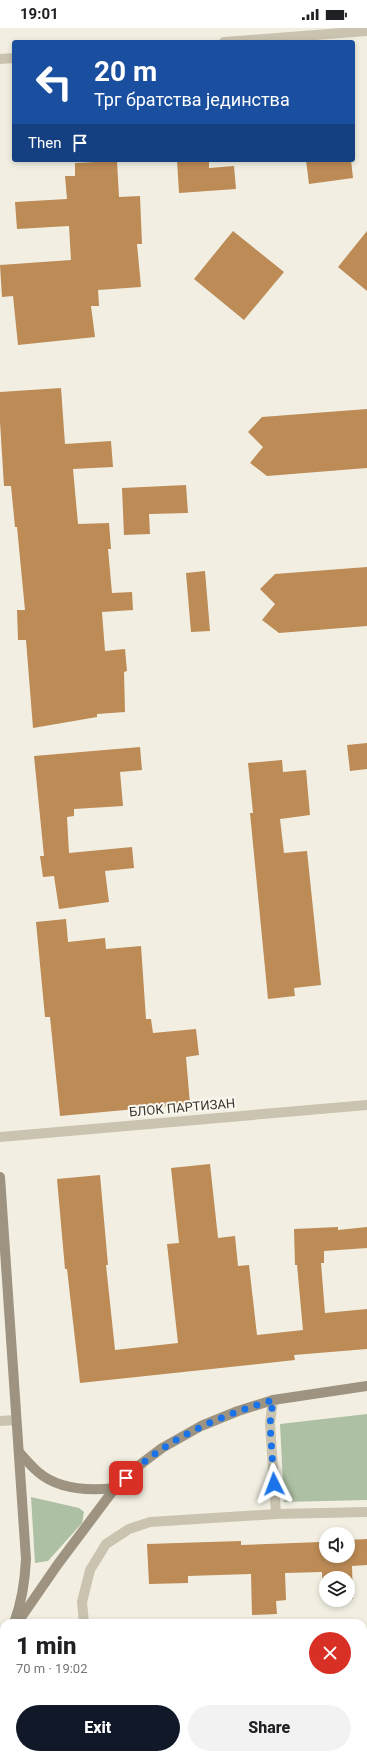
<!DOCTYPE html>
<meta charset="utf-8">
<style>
body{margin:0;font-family:Roboto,sans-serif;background:#f2f2f2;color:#202124;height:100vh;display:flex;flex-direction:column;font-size:15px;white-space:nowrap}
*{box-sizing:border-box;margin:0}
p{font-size:13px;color:#757577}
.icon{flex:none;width:22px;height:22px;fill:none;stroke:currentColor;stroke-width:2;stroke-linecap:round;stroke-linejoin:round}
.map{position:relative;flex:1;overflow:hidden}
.side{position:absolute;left:0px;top:1591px;width:367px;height:140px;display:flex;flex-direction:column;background:#fff;border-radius:12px 12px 0 0;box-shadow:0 2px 6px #0003}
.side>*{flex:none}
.guide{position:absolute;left:12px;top:12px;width:343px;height:122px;border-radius:4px;box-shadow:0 2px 6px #0003;background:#1a4fa0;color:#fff;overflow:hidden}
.controls{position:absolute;left:319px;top:1499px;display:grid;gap:8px}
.controls a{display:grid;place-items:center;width:36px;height:36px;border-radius:50%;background:#fff;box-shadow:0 2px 6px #0003;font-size:20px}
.pin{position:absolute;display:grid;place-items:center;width:34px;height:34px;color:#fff;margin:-17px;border-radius:8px;box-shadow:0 2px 6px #0006}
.me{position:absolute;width:44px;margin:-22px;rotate:357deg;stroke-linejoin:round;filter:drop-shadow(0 0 3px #0008)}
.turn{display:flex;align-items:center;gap:14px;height:84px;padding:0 16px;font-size:18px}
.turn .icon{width:52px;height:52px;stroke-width:2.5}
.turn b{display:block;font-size:28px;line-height:34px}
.then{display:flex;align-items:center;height:38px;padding:0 16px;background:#0003;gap:8px;font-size:15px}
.round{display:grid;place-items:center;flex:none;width:42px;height:42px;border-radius:21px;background:#f2f2f2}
.overview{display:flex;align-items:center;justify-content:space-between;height:68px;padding:0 16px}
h1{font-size:24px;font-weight:800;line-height:30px}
.action{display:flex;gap:8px;margin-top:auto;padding:8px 16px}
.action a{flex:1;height:46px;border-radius:24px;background:#111827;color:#fff;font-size:16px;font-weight:800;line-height:46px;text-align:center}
.action a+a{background:#f2f2f2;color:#202124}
.status{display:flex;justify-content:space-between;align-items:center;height:28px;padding:0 20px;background:#fff;direction:ltr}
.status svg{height:11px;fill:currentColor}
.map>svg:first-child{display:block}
</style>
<div class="status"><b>19:01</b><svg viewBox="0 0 49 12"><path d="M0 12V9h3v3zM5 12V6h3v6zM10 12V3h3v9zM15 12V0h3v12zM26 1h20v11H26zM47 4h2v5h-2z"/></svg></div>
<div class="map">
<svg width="367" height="1731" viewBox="0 0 367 1731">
<rect width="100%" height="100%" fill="#f2efe2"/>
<g fill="#aec0a3">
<polygon points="367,1386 367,1472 284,1474 280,1396"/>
<polygon points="31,1469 79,1480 84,1484 82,1495 48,1533 35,1535"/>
</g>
<g fill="#bc8b56">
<polygon points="177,132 209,132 209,140 234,138 236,161 179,165"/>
<polygon points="306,132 351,132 353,150 309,156"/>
<polygon points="117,133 119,169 140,168 142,216 137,216 141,259 98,262 99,278 91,278 95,309 18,317 13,268 2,269 0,237 71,232 69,198 17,201 15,174 67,171 65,148 75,148 75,135"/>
<polygon points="233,203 284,244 244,292 194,251"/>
<polygon points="367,203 367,263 338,239"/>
<polygon points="61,360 65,416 111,413 113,439 73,441 78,496 109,495 111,521 108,521 112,565 132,564 133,582 102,584 105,623 125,621 127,643 124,644 125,684 97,686 97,689 33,700 26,612 18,612 17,582 25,582 17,499 15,499 11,458 4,458 0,394 0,364"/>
<polygon points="367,381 367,440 267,448 250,435 263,419 248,404 262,389"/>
<polygon points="186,457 188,485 149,486 150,506 124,507 122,460"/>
<polygon points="367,539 367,598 279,605 262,592 275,576 260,561 275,546"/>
<polygon points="205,543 210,603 191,604 186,545"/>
<polygon points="367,715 367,741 350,743 347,717"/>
<polygon points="140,719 142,742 120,744 123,778 74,781 74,788 67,789 69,825 132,819 134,840 105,843 109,874 59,881 54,848 43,849 40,828 44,828 34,728"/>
<polygon points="282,732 283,744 306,742 310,787 280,791 284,825 307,823 321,957 294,960 295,968 268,971 250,785 253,785 248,735"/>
<polygon points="66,891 68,914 105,910 106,921 141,918 146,991 151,991 153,1005 196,1001 199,1027 186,1029 190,1076 60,1088 50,989 45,989 36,894"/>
<polygon points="210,1136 218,1210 235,1208 238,1238 249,1237 257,1307 303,1302 297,1237 295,1237 294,1201 338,1199 338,1202 367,1199 367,1220 324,1223 324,1235 321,1235 325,1285 367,1281 367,1321 294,1327 295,1332 80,1355 67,1241 65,1241 57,1151 100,1147 108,1237 106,1237 115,1322 178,1315 167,1216 179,1215 171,1140"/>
<polygon points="367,1511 367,1537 352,1538 353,1571 348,1571 348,1550 326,1550 326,1572 323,1572 322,1544 285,1545 286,1572 276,1573 277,1586 252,1587 251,1546 188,1548 188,1555 149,1556 147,1516 241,1513 241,1517 321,1514 321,1513 326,1513 326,1528 348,1528 348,1512"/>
</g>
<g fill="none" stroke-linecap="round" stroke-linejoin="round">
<g stroke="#cac3af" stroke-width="10">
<polyline points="224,14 367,3"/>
<polyline points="0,31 14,30"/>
<polyline points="0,1109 367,1077"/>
<polyline points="273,1372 270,1395 276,1486 367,1484"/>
<polyline points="0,1393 16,1392"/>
<polyline points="84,1595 82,1574 90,1542 106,1516 129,1501 150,1494 276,1486"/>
<polyline points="91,1727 92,1731"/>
</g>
<g stroke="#9d9380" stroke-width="10">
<path d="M 0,1149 L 26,1531 C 25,1553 22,1574 14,1595"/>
<path d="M 19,1424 C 25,1431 31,1438 38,1444 C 59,1462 89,1463 115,1460"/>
<polyline points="20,1591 58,1536 115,1460 137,1439 162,1420 201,1398 238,1383 273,1372 367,1358"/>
<polyline points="0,1622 4,1615"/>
</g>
</g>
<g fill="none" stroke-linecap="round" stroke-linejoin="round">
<path stroke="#1a73e8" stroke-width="7" stroke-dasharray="0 12.6" d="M 126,1450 C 167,1410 219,1388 273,1372 L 270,1396 L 274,1456"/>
</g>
<g text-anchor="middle" stroke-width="4" stroke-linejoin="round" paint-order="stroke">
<g font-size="13" fill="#39342c" stroke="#faf8ef">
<text transform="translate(182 1079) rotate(-5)" y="5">БЛОК ПАРТИЗАН</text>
</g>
</g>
</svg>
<div class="controls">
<a><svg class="icon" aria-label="sound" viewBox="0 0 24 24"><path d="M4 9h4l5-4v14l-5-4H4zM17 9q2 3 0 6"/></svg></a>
<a><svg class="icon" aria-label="layers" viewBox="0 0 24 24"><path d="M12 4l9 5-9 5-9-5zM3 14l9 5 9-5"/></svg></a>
</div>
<div class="pin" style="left:126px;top:1450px;background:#d93025"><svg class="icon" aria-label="arrive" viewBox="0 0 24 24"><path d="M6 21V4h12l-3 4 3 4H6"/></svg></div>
<svg class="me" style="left:274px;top:1456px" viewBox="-20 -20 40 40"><path d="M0-17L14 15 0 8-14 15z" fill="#1a73e8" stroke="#fff" stroke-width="4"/></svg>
<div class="guide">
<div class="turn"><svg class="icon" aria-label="left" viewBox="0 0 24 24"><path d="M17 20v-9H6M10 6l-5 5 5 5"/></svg><div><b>20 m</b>Трг братства јединства</div></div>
<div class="then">Then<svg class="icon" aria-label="arrive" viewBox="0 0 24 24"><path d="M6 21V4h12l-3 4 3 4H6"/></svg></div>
</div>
<section class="side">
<div class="overview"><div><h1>1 min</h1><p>70 m · 19:02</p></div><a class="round" style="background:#d93025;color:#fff"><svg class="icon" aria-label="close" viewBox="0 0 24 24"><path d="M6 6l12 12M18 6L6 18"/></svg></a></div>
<div class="action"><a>Exit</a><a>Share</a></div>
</section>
</div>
